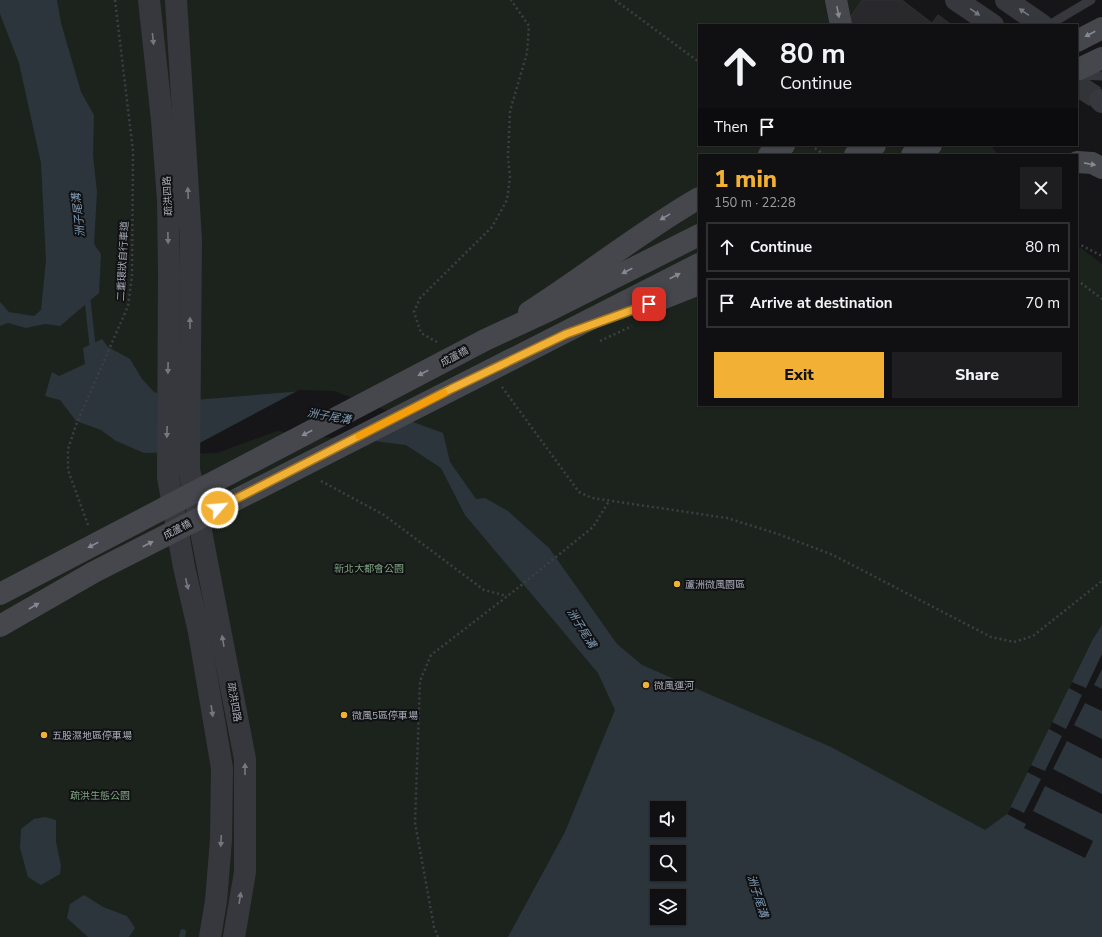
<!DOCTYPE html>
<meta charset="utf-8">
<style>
body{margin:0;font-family:"Nunito Sans","Noto Sans TC",sans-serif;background:#1e1e20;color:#f1f3f6;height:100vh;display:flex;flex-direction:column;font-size:15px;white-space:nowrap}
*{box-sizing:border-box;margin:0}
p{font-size:13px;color:#9c9d9f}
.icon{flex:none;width:22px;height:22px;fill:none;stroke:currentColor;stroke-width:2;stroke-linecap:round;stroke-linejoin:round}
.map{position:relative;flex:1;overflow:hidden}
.panel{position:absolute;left:698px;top:154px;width:380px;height:252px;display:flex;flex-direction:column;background:#101012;border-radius:0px;box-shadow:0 1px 3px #0004,0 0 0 1px #303032}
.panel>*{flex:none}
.hud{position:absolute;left:698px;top:24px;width:380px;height:122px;border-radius:0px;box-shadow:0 1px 3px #0004,0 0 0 1px #303032;background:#101012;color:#f1f3f6;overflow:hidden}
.controls{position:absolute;left:650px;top:801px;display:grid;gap:8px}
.controls a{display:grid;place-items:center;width:36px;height:36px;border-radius:0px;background:#101012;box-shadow:0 1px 3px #0004,0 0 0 1px #303032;font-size:20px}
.pin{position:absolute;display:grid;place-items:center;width:34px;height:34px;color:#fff;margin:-17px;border-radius:8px;box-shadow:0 2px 6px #0006}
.me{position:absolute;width:44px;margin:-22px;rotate:63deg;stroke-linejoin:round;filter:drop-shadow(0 0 3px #0008)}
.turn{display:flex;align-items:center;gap:14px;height:84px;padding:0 16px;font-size:18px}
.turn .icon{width:52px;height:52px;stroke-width:2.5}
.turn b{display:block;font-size:28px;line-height:34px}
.then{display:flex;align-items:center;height:38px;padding:0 16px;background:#0003;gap:8px;font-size:15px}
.round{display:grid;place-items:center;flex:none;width:42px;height:42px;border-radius:0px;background:#1e1e20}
.head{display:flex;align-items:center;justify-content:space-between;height:68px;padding:0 16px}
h1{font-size:24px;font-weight:800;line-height:30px;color:#f2b134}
.cta{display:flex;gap:8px;margin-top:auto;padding:8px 16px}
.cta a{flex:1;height:46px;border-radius:0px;background:#f2b134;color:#111;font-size:16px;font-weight:800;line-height:46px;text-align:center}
.cta a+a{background:#1e1e20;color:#f1f3f6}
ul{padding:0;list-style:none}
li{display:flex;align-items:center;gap:12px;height:50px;margin:0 8px 6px;padding:0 8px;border:2px solid #303032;border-radius:0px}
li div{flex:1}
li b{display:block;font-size:15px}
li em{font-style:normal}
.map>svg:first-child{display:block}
</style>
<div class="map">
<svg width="1102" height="937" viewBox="0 0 1102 937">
<rect width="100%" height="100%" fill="#161618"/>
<path fill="#1c231d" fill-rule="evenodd" d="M 0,0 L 886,0 L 906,25 L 699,25 L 699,145 L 991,145 L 998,155 L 699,155 L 699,405 L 1077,405 L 1077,245 L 1102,264 L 1102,937 L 0,937 ZM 657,808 L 679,808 L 679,830 L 657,830 ZM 657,852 L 679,852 L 679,874 L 657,874 ZM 657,896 L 679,896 L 679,918 L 657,918 Z"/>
<g fill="#2c353c" fill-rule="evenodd">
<polygon points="0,0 57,0 61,23 81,92 94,115 93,156 97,192 94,244 101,254 99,293 60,326 45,324 26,328 8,323 0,326 0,302 9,312 34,316 41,310 46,260 41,163 19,63 0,14"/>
<path d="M 102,339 L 108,347 L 130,359 L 142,379 L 154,392 L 182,401 L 303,391 L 334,393 L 443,433 L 450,462 L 476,499 L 485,498 L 508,511 L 549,548 L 617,644 L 642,665 L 831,747 L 985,830 L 1007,814 L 1093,639 L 1102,625 L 1102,937 L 508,937 L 565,832 L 615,710 L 598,673 L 465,515 L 441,468 L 406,445 L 277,429 L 216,451 L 144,453 L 116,441 L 101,430 L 76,421 L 60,400 L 45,396 L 52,372 L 59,376 L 85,364 L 83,348 ZM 657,808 L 679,808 L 679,830 L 657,830 ZM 657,852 L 679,852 L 679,874 L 657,874 ZM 657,896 L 679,896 L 679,918 L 657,918 Z"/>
<polygon points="45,817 56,820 56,842 61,866 60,874 41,885 28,877 20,848 21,829 34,819"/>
<polygon points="84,895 103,907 127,916 135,928 129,937 88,937 67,918 70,904"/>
</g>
<g fill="#161618">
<polygon points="299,390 334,391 404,417 358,441 277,431 217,453 179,454"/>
<polygon points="1102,654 1102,669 1094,685 1102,689 1102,711 1085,703 1074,725 1102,739 1102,759 1067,741 1053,769 1102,794 1102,814 1045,786 1033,811 1093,841 1085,858 1024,828 1026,824 1007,814 1011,807 1024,813 1041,779 1027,772 1031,765 1045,771 1062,736 1049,729 1052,722 1066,729 1082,695 1069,688 1072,682 1086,688"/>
</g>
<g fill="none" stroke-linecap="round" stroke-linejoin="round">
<g stroke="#2c353c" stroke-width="6">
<polyline points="87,295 93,350"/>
<polyline points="182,937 183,932"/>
</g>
</g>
<polygon fill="#29292c" stroke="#303034" points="862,0 902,0 932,23 938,15 952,25 845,25"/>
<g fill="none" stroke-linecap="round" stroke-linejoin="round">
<polyline stroke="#333438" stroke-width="22" stroke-dasharray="22 11" stroke-linecap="butt" points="1077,85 1100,100"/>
<g stroke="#3d3f44" stroke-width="2.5" stroke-dasharray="2 3" stroke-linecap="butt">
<polyline points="615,0 699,62"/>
<polyline points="811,145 824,155"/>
<polyline points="1077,243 1102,256"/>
<polyline points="1077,280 1102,299"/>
<polyline points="600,341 632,326"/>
<polyline points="437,342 421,333 414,312 420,298 492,227 507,200 510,177 508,157 510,111 527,53 529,26 511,0"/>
<polyline points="502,387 579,492 592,498 727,518 778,534 833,555 991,637 1014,642 1033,636 1102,581"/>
<polyline points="321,481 384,515 484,590 507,596"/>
<polyline points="88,525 68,470 68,449 76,425 128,306 132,276 133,151 115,0"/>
<polyline points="438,937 434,927 415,823 420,681 431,655 514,591 593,527 609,501"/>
</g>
<g stroke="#37383d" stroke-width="9">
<polyline points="1049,25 1091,0"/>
<polyline points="1078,75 1102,76"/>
</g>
<g stroke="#37383d" stroke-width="22">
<polyline points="149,0 162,120 168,200 169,271 168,477 184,567 199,632 222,768 221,840 216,901 210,937"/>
<polyline points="176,0 191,240 189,469 245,759 245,872 234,937"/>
<polyline points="956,0 993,25"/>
<polyline points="1006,0 1042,25"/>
<polyline points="1100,100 1102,102"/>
</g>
<g stroke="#45474d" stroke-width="22">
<polyline points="836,0 841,25"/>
<polyline points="1077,41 1102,28"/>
<polyline points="769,155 784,145"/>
<polyline points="855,155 875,145"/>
<polyline points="912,155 931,145"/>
<polyline points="1077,162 1092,163 1102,168"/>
<path d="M 529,312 C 587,275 640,232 699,198"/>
</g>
<g stroke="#45474d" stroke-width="22">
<polyline points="1077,70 1102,58"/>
<polyline points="641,307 699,284"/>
<polyline points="0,594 485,340 552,309 699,235"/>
<polyline points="0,626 94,572 699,264"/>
</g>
</g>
<defs><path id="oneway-solid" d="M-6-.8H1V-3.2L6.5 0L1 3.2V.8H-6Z"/></defs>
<g fill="#858993">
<use href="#oneway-solid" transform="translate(838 12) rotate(79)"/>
<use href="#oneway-solid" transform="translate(1090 34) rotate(152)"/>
<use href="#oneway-solid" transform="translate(1090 164) rotate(11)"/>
<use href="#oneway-solid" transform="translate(665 217) rotate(149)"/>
<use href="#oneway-solid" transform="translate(627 271) rotate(153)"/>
<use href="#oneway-solid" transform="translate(675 276) rotate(-27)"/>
<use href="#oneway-solid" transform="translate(423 373) rotate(152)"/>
<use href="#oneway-solid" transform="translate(307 433) rotate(152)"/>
<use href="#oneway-solid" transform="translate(148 544) rotate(-27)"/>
<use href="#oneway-solid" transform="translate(93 545) rotate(152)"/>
<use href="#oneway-solid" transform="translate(34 606) rotate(-30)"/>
</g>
<g fill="#757881">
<use href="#oneway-solid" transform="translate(975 12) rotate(35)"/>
<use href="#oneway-solid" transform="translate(1024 12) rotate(-145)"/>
<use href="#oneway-solid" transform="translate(153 39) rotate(84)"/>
<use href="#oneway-solid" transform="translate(188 193) rotate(-93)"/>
<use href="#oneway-solid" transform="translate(168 238) rotate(89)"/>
<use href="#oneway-solid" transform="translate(190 323) rotate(-90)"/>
<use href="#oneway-solid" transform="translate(168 368) rotate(91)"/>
<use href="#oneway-solid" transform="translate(167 432) rotate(91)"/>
<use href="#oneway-solid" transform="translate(187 584) rotate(77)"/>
<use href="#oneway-solid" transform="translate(223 641) rotate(-100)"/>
<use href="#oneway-solid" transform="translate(212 711) rotate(81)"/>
<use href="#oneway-solid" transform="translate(245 769) rotate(-90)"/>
<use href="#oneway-solid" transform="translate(221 841) rotate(93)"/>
<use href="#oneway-solid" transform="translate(240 898) rotate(-81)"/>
</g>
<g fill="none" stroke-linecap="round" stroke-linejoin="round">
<defs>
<polyline id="route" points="218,508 451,389 566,334 649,304"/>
</defs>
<use href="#route" stroke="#9d7322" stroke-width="10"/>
<use href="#route" stroke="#f2b134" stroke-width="7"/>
<polyline stroke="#f59e0b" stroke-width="7" points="359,436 444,393"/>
</g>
<g fill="#f2b134" stroke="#111113" stroke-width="1.5">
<circle cx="677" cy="584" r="4"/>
<circle cx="646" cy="685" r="4"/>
<circle cx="344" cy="715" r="4"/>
<circle cx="44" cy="735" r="4"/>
</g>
<g text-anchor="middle" stroke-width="4" stroke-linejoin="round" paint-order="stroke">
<g font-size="10" fill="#a8adb8" stroke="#111113">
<text transform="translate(167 196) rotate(-93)" y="4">疏洪四路</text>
<text transform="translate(122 261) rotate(-87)" y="4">二重環狀自行車道</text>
<text transform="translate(454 356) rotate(-28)" y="4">成蘆橋</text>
<text transform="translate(177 529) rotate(-27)" y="4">成蘆橋</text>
<text transform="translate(235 702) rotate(80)" y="4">疏洪四路</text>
</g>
<g font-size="10" fill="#7fa381" stroke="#111113">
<text x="369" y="572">新北大都會公園</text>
<text x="100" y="799">疏洪生態公園</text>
</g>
<g font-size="10" fill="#a8adb8" stroke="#111113" text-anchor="start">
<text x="685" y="588">蘆洲微風園區</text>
<text x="654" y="689">微風運河</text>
<text x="352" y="719">微風5區停車場</text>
<text x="52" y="739">五股濕地區停車場</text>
</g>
<g font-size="11" font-style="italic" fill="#7f9bb3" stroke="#111113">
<text transform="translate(78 215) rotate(-96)" y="4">洲子尾溝</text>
<text transform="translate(329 416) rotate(10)" y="4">洲子尾溝</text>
<text transform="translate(582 628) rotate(58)" y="4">洲子尾溝</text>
<text transform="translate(758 896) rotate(72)" y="4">洲子尾溝</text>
</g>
</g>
</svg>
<div class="controls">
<a><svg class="icon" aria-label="sound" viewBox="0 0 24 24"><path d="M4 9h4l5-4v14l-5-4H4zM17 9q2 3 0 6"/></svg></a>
<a><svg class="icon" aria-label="search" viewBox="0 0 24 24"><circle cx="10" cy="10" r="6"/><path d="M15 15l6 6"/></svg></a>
<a><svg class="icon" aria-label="layers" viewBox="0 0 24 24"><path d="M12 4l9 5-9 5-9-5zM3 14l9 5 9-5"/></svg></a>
</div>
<div class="pin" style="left:649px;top:304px;background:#d93025"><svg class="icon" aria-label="arrive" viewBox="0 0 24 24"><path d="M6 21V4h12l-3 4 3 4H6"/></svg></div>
<svg class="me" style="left:218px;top:508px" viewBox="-20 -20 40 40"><circle r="17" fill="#f2b134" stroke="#fff" stroke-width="3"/><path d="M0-11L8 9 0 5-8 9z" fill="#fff"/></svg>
<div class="hud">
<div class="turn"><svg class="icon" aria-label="ahead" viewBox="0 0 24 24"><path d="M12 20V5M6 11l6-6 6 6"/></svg><div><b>80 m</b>Continue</div></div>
<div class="then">Then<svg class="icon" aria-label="arrive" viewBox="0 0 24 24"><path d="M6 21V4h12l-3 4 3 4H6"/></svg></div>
</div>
<section class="panel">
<div class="head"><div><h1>1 min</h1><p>150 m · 22:28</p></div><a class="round"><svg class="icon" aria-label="close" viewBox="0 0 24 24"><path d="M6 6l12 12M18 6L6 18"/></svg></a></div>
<ul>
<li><svg class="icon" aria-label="ahead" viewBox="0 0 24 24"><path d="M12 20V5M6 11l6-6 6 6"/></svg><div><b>Continue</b></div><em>80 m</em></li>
<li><svg class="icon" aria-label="arrive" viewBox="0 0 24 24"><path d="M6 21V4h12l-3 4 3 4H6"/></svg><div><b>Arrive at destination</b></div><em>70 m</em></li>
</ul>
<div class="cta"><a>Exit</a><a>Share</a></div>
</section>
</div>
